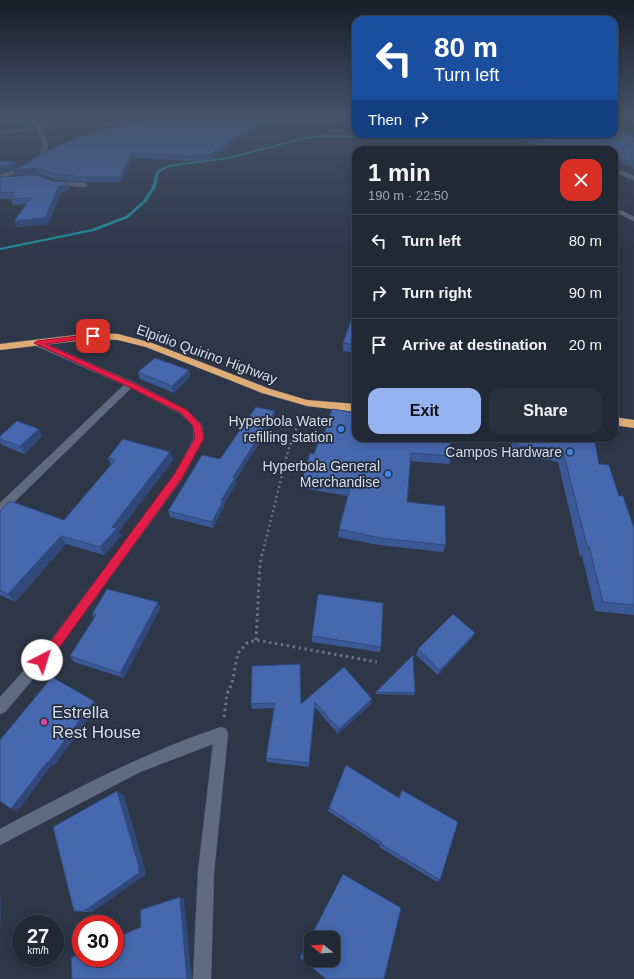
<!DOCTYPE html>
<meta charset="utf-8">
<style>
body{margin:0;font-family:Arial,sans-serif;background:#2a313e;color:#f1f3f6;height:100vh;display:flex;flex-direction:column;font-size:15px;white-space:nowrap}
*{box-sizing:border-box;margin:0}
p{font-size:13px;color:#a2a6ad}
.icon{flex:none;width:22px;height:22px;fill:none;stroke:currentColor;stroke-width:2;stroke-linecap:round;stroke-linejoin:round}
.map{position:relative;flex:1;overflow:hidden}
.sheet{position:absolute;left:352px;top:146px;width:266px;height:296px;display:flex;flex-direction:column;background:#222936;border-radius:12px;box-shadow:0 2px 10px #0003,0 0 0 1px #3f4551}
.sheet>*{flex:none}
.top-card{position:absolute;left:352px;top:16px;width:266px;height:122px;border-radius:12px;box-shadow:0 2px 10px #0003,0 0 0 1px #3f4551;background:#1a4fa0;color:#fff;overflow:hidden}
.needle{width:26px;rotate:287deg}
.controls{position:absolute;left:304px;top:931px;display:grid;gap:8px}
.controls a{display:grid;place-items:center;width:36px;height:36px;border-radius:8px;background:#222936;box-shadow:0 2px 10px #0003,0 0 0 1px #3f4551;font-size:20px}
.speed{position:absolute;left:12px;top:915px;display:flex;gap:8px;font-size:20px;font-weight:700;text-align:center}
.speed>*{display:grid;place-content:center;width:52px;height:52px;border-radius:50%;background:#222936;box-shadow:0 2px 10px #0003,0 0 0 1px #3f4551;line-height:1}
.speed small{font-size:10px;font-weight:400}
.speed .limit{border:6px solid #d22;background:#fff;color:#111}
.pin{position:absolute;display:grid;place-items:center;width:34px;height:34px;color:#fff;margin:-17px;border-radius:8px;box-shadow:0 2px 6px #0006}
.me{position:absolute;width:44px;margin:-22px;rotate:40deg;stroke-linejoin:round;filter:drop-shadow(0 0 3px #0008)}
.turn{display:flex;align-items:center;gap:14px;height:84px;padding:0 16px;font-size:18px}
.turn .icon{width:52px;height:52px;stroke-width:2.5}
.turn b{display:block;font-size:28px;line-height:34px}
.then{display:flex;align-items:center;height:38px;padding:0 16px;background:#0003;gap:8px;font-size:15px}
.round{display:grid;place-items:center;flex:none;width:42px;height:42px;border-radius:12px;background:#2a313e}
.summary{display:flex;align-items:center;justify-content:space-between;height:68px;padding:0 16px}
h1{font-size:24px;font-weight:700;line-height:30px}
.primary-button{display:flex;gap:8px;margin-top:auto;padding:8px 16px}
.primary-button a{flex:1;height:46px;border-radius:12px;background:#95b2f1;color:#111;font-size:16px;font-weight:700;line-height:46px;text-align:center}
.primary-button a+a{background:#2a313e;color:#f1f3f6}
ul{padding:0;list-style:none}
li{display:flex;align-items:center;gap:12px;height:52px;padding:0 16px;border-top:1px solid #3f4551}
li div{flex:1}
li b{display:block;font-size:15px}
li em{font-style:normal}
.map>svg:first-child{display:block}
</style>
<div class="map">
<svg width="634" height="979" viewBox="0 0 634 979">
<rect width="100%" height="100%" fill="#2e3748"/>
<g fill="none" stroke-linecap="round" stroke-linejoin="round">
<polygon fill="#218d9f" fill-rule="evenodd" points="400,134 404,134 399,138 323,137 306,139 228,159 169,167 159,173 156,187 146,202 128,218 94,231 0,250 0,248 92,229 126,216 143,201 152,187 156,171 168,165 228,157 306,137 323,135 398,136"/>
<defs>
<g id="lane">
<polygon points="41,127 39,129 0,134 0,132"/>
<polygon points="55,181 85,183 88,185 85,187 53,184 52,183"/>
</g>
<g id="street">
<path d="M 47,116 L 51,116 L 42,127 L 134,122 L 136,123 L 42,129 L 48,145 C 45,163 16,174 0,179 L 0,175 C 14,170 40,162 44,145 L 37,128 L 41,120 Z"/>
<polygon points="614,168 634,176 634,180 614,172"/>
<polygon points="614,207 634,217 634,221 614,211"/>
<polygon points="34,341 40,341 133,382 187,410 202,425 204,438 182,479 56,652 5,712 0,714 0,697 48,644 175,474 194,438 193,426 181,414 131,388 4,512 0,513 0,503 124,385 34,345"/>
<path d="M 221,727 L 226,729 L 228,734 L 214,872 L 211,979 L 193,979 L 198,872 L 213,744 L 140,772 L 0,845 L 0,829 C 72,791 143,753 221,727 Z"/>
</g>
<g id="highway">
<polygon points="93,333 118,334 152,343 270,389 307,400 356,404 356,412 307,406 262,393 146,347 118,340 93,339 0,350 0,344"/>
<polygon points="614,417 634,420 634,428 614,425"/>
</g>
</defs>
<use href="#lane" stroke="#4c5462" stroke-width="1"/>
<use href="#street" stroke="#4c5462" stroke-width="1"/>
<use href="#highway" stroke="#4c5462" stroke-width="1"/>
<polyline stroke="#6a7281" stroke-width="2.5" stroke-dasharray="2 3" stroke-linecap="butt" points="263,551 288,451 301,416"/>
<g stroke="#6a7281" stroke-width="3" stroke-dasharray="2.5 3.5" stroke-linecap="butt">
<polyline points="256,640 260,564 263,550"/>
<polyline points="224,717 227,694 232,683 238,653 247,643 256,640 377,662"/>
</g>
<use href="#lane" fill="#616b7f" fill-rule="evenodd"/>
<use href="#street" fill="#616b7f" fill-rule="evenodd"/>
<use href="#highway" fill="#dfac78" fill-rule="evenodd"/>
</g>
<g fill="#3b5996">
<polygon points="0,116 40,119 36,126 31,127 0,119"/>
<polygon points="277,116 210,160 189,161 133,158 120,182 87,182 57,180 39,174 15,175 121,125 120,122"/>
<polygon points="508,134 614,134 634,137 634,169 632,169 633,166 614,162 614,150 550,150"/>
<polygon points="0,177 69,187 69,191 61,192 48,224 16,227 14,221 26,204 13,205 11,199 0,199"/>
<polygon points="356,309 356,353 343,351 343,343"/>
<polygon points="189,370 190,377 174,393 140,379 138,372"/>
<polygon points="275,418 235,481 236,484 224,504 224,507 213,528 170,517 168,511 220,459"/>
<polygon points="39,429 42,436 24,454 2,445 0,442 0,436"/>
<polygon points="356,438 451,456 449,464 410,461 407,502 446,545 443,552 379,545 338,537 339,529 348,496 302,488 302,480 314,454"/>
<polygon points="510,438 594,438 599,464 619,496 634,528 634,615 595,611 582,556 580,556 558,462 552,461 551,460 513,457"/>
<polygon points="170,452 173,460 119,531 121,536 104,555 66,544 15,602 0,595 0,511 64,520 111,465 108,458"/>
<polygon points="158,602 160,608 124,678 74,662 70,656 94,618 92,614"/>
<polygon points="312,636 381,647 380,652 312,642"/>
<polygon points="472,638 438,675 416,655 418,649"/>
<polygon points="252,666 301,704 344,667 371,704 338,734 315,707 309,767 267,762 266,758 274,708 252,709 251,704"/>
<polygon points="376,692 415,693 414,695 376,694"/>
<polygon points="402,790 440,880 437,882 379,847 380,845 328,811 329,808 399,798"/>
<polygon points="117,791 124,796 145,870 145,875 92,912 83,912 74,911"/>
</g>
<g fill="#30497a">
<polygon points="39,116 45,116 40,119 36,126 31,127 30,124"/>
<polygon points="269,116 277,116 210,160 209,155"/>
<polygon points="132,153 133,158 120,182 119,177"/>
<polygon points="16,162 18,167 0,173 0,168"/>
<polygon points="37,168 39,174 15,175 13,170"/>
<polygon points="67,182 69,187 69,191 61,192 48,224 16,227 14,221 59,186"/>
<polygon points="189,370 190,377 174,393 172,386"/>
<polygon points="275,411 275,418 235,481 236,484 224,504 224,507 213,528 212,522 221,500 233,477"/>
<polygon points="39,429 42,436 24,454 20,446"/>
<polygon points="170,452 173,460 119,531 121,536 104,555 100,547 112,527"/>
<polygon points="61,536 66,544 15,602 8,594"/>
<polygon points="158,602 160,608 124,678 120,673"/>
<polygon points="475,633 472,638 438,675 440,670"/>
<polygon points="372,699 371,704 338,734 339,729"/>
<polygon points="94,701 98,706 54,766 48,763"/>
<polygon points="315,702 315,707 309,767 309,763"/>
<polygon points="47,762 52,765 17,812 11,809"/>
<polygon points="117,791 124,796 145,870 145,875 92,912 84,911"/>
<polygon points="180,897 184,898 192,979 187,979"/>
<polygon points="0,898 1,898 0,937"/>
</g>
<g fill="#4568af" stroke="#30497a" fill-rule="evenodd">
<polygon points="0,116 40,116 35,123 30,124"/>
<polygon points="190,116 269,116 209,155 188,156 132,153 119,177 85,177 56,174 37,168 13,170 28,163 40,154 86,134 121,125 120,122"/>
<polygon points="614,126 634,137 634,162 614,158 614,150 561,150 519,134 614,134"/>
<polygon points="0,161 16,162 0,168"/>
<polygon points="37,175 53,181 67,182 67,185 59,186 45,218 14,221 31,198 11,199 14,192 0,193 0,177"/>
<polygon points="355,309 356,309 356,345 343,343"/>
<polygon points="155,358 189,370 172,386 138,372"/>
<polygon points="256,407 275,411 233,477 235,478 221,500 223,501 212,522 168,511 202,455 220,459"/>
<polygon points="332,409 356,413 356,438 450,438 451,456 411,453 407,502 445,506 446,545 380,538 339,529 350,488 302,480 310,453 314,454 322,433 324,434"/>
<polygon points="17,421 39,429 20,446 0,439 0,436"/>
<polygon points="516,438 594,438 599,464 609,465 619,496 623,496 634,528 634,605 603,602 589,546 587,546 563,451 557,451 557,449 517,446"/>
<polygon points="123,439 170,452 112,527 117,528 100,547 61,536 8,594 0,590 0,511 10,501 64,520 115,460 108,458"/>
<polygon points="107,589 158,602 120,673 70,656 96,615 92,614"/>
<polygon points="318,594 383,603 381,647 312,636"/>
<polygon points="453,614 475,633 440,670 418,649"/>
<polygon points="413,655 415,693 376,692"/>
<polygon points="300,664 301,704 344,667 372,699 339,729 315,702 309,763 266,758 275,703 251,704 252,666"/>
<polygon points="52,677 94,701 48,763 47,762 11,809 0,801 0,740"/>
<polygon points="346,765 399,798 402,790 458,822 440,880 381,844 382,843 329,808"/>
<polygon points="117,791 139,867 139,873 84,911 74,911 53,827"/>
<path d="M 343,874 L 401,908 L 384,979 L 326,979 L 300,958 ZM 311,938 L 333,938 L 333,960 L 311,960 Z"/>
<polygon points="180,897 187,979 72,979 71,958 81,953 81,958 115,958 115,938 141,927 140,910"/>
</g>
<linearGradient id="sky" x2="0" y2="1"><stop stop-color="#191e28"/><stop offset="0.46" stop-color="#46536a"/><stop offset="1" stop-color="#46536a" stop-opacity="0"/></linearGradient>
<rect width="634" height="253" fill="url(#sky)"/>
<polygon fill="#e11d48" stroke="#92132f" points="93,334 96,334 96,337 46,344 133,383 187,410 201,425 204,438 182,478 56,652 46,664 42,666 38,664 36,660 48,645 175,473 195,438 193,426 181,413 127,386 34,343 37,341"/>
<g fill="#3f7fe0" stroke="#242d3e" stroke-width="1.5">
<circle cx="341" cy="429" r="4"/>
<circle cx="570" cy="452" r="4"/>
<circle cx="388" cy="474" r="4"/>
</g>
<circle fill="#d1479c" stroke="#242d3e" stroke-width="1.5" cx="44" cy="722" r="4"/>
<g text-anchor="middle" stroke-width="3.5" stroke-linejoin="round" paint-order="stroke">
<g font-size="14" fill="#d7dee9" stroke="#242d3e">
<text transform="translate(207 354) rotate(20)" y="5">Elpidio Quirino Highway</text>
</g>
<g font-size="14" fill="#d7dee9" stroke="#242d3e" text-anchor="end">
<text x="333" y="426">Hyperbola Water<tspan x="333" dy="16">refilling station</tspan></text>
<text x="562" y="457">Campos Hardware</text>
<text x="380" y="471">Hyperbola General<tspan x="380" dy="16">Merchandise</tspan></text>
</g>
<g font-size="17" fill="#d7dee9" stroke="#242d3e" text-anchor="start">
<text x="52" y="718">Estrella<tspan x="52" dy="20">Rest House</tspan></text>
</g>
</g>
</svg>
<div class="controls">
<a><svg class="needle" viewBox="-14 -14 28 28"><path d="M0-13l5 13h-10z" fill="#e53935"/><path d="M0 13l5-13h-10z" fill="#a2a6ad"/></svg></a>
</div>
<div class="speed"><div>27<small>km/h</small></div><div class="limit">30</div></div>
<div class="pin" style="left:93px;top:336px;background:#d93025"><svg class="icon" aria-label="arrive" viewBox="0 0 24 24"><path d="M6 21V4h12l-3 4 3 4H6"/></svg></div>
<svg class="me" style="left:42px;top:660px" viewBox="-20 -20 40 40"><circle r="19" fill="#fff"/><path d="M0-13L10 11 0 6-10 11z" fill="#e11d48"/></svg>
<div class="top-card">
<div class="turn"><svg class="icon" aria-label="left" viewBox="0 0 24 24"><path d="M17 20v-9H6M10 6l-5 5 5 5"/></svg><div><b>80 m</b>Turn left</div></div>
<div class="then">Then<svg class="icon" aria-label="right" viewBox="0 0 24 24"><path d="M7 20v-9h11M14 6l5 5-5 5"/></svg></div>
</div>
<section class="sheet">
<div class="summary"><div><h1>1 min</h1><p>190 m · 22:50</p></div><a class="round" style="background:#d93025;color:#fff"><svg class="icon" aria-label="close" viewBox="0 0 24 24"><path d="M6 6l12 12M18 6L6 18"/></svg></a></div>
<ul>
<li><svg class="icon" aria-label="left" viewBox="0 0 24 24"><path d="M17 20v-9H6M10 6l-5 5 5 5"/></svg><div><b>Turn left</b></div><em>80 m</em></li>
<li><svg class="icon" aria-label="right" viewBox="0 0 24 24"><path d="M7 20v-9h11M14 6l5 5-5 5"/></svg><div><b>Turn right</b></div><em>90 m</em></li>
<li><svg class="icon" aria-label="arrive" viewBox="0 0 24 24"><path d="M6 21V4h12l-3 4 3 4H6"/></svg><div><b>Arrive at destination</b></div><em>20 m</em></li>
</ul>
<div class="primary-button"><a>Exit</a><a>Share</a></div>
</section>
</div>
